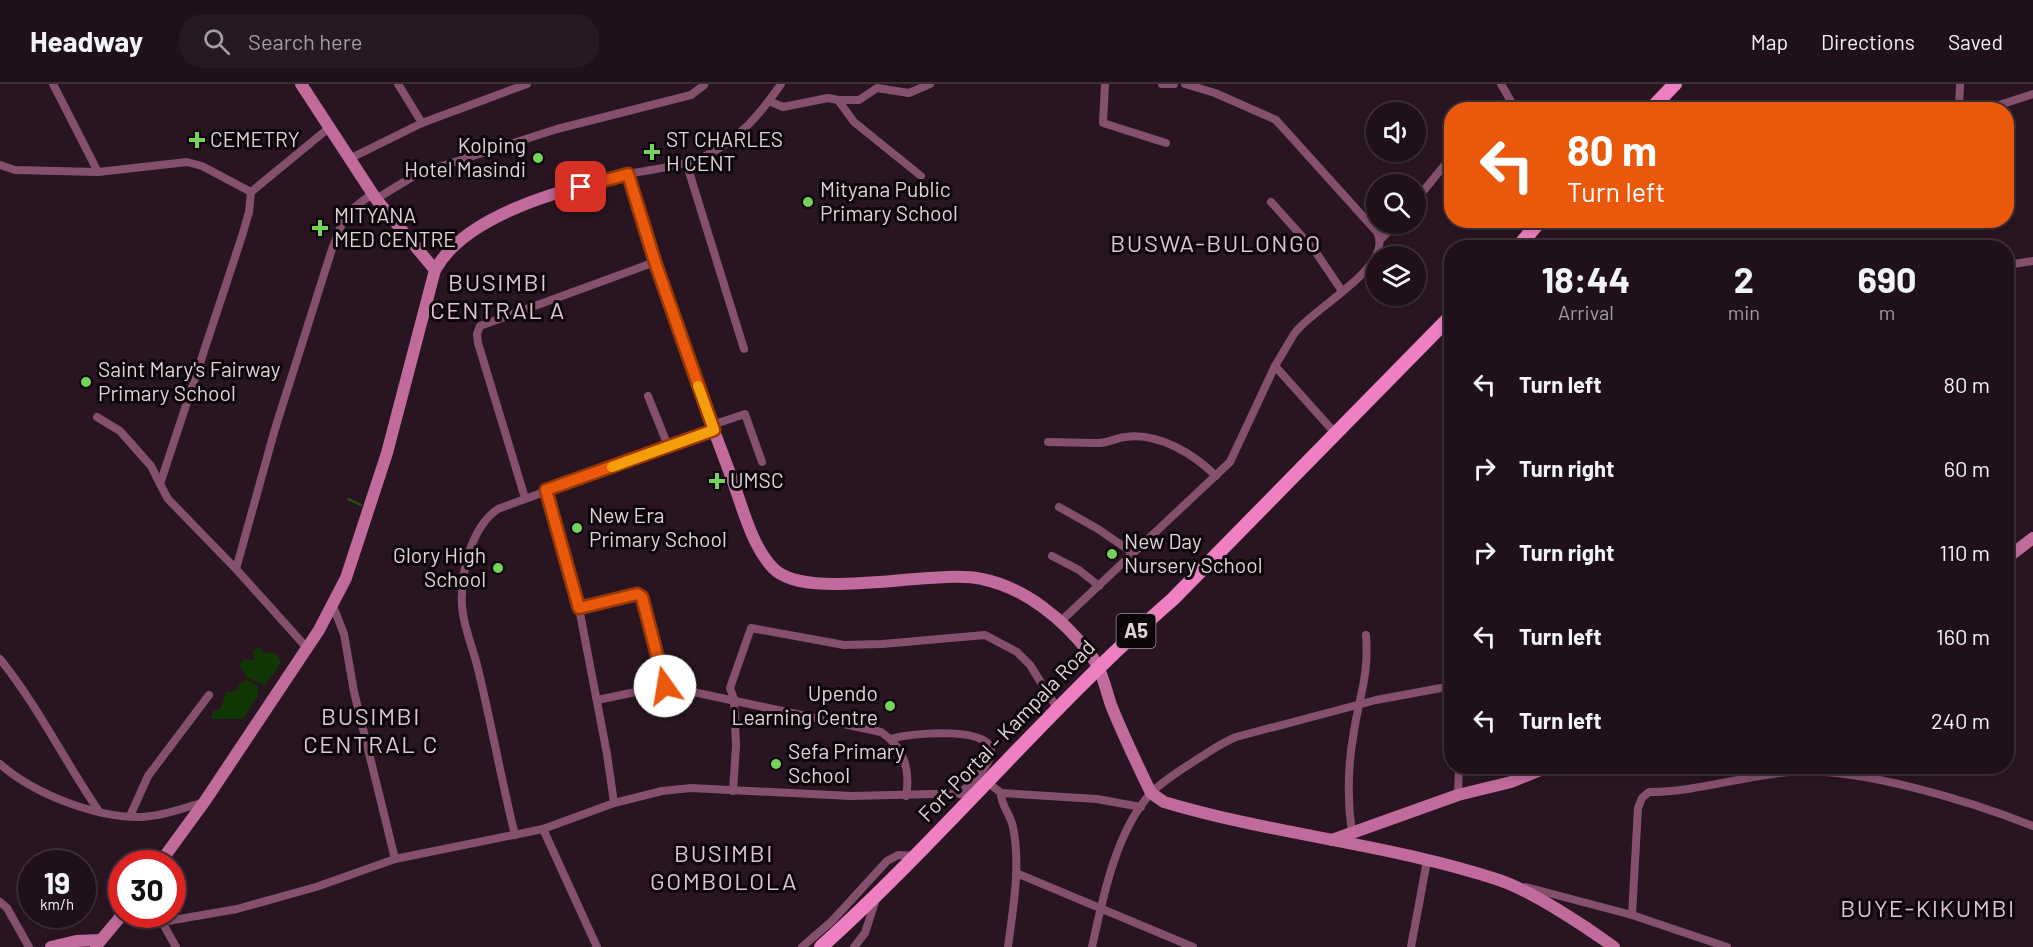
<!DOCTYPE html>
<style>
body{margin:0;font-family:Barlow,sans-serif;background:#271922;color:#f1f3f6;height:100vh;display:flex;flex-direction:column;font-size:22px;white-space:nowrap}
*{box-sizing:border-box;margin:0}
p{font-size:20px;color:#a19da2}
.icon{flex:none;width:33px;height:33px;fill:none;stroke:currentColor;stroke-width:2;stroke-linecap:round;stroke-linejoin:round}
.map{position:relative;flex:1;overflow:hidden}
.drawer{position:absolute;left:1444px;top:156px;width:570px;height:534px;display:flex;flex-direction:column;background:#1f1019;border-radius:24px;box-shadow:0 3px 9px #0003,0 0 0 2px #3c3038}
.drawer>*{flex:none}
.hud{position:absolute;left:1444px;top:18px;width:570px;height:126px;border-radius:24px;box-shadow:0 3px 9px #0003,0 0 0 2px #3c3038;background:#ea580c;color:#fff;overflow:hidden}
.buttons{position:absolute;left:1366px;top:18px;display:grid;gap:12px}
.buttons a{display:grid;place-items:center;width:60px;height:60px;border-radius:50%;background:#1f1019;box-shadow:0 3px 9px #0003,0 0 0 2px #3c3038;font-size:30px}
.speed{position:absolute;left:18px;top:766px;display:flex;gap:12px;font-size:30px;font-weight:700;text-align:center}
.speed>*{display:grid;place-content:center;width:78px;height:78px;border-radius:50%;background:#1f1019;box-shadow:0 3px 9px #0003,0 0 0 2px #3c3038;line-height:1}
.speed small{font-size:15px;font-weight:400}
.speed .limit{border:9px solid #d22;background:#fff;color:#111}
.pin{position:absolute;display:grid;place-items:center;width:51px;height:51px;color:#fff;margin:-26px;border-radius:12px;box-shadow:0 3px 9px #0006}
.me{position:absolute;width:66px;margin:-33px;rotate:347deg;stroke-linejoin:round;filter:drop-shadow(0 0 4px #0008)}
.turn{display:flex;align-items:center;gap:21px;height:126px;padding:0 24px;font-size:27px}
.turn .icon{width:78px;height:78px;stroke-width:2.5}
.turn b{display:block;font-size:42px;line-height:51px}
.eta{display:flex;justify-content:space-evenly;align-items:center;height:102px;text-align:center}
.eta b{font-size:36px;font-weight:700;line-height:42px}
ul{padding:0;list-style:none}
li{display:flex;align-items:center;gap:18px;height:84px;padding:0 24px}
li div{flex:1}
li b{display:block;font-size:22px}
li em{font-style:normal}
header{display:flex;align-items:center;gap:36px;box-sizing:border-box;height:84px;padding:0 30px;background:#1f1019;border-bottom:2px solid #3c3038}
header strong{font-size:28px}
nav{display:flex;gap:33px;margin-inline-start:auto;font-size:21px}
.search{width:420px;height:54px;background:#271922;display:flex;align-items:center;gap:15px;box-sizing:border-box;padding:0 21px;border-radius:24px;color:#a19da2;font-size:22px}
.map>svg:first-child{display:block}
</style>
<header>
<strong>Headway</strong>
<div class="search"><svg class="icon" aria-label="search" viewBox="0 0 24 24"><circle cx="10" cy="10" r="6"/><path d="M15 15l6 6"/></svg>Search here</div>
<nav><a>Map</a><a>Directions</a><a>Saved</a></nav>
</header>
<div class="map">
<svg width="2033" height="863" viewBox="0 0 2033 863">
<rect width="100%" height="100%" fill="#291521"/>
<g fill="#113804">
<polygon points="259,563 264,567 263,570 271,568 277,570 281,579 265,601 248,594 239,582 244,575 255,576 253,567"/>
<polygon points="247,596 258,602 258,611 243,635 211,635 213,627 221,624 226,608 236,607 241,598"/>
</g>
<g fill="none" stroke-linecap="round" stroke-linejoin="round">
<polyline stroke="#225a0e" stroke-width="2" points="348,415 361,421"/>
<g stroke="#84506e" stroke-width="8">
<polyline points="53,0 98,88"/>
<polyline points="398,0 422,39"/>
<polyline points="1105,0 1103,39 1166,59"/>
<polyline points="1162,0 1174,0"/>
<polyline points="1501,0 1516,26"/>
<polyline points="838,16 859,16 877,4 909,9 930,0"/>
<polyline points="769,17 783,23 828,14 838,16 854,38 921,92"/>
<polyline points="1959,26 1960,0"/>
<polyline points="1984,26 2033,10"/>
<polyline points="351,74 422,39 527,0"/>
<polyline points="686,78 744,265"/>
<polyline points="0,81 15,86 98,88 187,78 202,82 251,108"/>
<path d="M 628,90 C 652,85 682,83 705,72 C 738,57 761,29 781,0"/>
<polyline points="376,115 417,90 557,45 691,11 704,1"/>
<polyline points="1416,116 1452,72"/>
<polyline points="1271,118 1315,167 1342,207"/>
<polyline points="1381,155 1396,140"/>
<polyline points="2007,181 2033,177"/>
<polyline points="1275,282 1335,349"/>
<polyline points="648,312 668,362"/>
<polyline points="97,333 120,347 151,382 160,400"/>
<polyline points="712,341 745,330 762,378"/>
<path d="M 1048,358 C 1065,358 1082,359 1098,359 C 1108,359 1116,354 1125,353 C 1158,348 1194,370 1216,392"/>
<polyline points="546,406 579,524 607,670 614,719"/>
<polyline points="525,414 478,259 477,250 480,242 655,178"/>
<polyline points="1059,423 1098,445 1133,469"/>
<polyline points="1052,472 1079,486 1099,502"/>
<polyline points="236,485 168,415 160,400 242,152 249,128 251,108 330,43"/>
<polyline points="333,522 344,550 354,608 395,775"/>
<polyline points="579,524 637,511 646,520 665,602"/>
<path d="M 1061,537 L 1230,378 L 1275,282 L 1294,250 C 1312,224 1395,183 1377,148 L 1276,36 L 1215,9 L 1185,0"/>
<polyline points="307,564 236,485 275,345 332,165 346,130 373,109"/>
<path d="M 0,575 C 38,622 64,676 98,726"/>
<path d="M 597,616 L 665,602 L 881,648 C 903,662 911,686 906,712"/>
<path d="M 891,655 C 907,649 1002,640 990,673 C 986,686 969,700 960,710"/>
<path d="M 0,680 C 34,710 96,734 141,733 C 163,732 184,724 204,718"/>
<polyline points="986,697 1001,709 1097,715 1141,723"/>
<polyline points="733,707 736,662 734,615 730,604 751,544 844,561 882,560 985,551 1017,568 1030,581 1057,624"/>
<path d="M 1001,709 C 1000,720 1011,731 1013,743 C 1021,782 1013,824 1008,863"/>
<polyline points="1458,711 1459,682"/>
<polyline points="130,732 148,692 209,611"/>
<polyline points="543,745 597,863"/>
<path d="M 1352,749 C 1347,715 1348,680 1354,647 C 1360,609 1369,592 1366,551"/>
<path d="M 515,751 C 501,695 491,637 477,581 C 471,558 460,534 462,510 C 463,481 473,442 498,425 L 714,346"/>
<polyline points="1016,789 1193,863"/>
<polyline points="1526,803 1632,831 1727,863"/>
<polyline points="0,818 7,824 29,863"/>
<polyline points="154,831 162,838 237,825 316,803 395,775 543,745 614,719 662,707 691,704 851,712 974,709"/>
<path d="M 1632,831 L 1638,724 L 1642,714 L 1649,708 C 1696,708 1743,692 1789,688 C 1856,682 1970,717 2033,742"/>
<polyline points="162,838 176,863"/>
<polyline points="802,863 832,837 887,777 898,771 915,772"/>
<polyline points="854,863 865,849 876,815"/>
<path d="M 1092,863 C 1103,813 1116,747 1151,709 C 1164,696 1181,686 1196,676 C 1209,668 1221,659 1236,653 L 1376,616 L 1452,602"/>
<polyline points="1411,863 1427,777"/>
</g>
<g stroke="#c06b9c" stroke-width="12">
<path d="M 435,186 C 467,128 568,105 628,90 C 659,192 693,293 731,392 C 742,421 751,461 773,484 C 806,519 934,484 982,495 C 1026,504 1064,536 1090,570 C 1102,585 1105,603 1111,621 C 1123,651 1137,680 1151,709 L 1164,718 C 1274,751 1390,760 1499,796 C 1532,807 1585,842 1614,863"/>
<polyline points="2007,474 2033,454"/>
<polyline points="1332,756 1458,711 1511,698 1550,682"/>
<polyline points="159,780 205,717 319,546 346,494 387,369 435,186 376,115 301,0"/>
<polyline points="96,862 122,831"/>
<polyline points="51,863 76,857 101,856"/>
</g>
<g stroke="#ee80c1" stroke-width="14">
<polyline points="1650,26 1675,0"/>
<polyline points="1517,164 1541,136"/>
<path d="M 821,863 C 944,752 1048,624 1173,515 L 1452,231"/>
</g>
</g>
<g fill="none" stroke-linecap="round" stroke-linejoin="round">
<defs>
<polyline id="route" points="581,103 628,90 655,178 714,346 546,406 579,524 637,510 642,513 665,602"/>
</defs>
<use href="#route" stroke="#983908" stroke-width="15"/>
<use href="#route" stroke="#ea580c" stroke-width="10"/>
<polyline stroke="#f59e0b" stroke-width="10" points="612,383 714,346 698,302"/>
</g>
<g fill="#75d25b" stroke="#0c0509" stroke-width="2">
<path d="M194 47h6v6h6v6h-6v6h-6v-6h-6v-6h6z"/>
<path d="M649 59h6v6h6v6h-6v6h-6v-6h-6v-6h6z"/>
<circle cx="538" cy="74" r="6"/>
<circle cx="808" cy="118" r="6"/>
<path d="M317 135h6v6h6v6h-6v6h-6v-6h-6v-6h6z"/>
<circle cx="86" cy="298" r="6"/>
<path d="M714 388h6v6h6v6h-6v6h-6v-6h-6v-6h6z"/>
<circle cx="577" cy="444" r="6"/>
<circle cx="1112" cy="470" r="6"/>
<circle cx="498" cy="484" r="6"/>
<circle cx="890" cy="622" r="6"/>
<circle cx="776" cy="680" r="6"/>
</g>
<g text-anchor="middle" stroke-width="6" stroke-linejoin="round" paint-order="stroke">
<rect fill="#0c0509" stroke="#a0949b" stroke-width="1.5" x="1116.5" y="530" width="39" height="34" rx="4.5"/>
<g font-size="20" font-weight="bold" fill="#e0d2d9">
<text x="1136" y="554">A5</text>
</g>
<g font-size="21" fill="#e0d2d9" stroke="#0c0509" text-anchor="start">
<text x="210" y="63">CEMETRY</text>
<text x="666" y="63">ST CHARLES<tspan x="666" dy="24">H CENT</tspan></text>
<text x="526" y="69" text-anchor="end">Kolping<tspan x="526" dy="24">Hotel Masindi</tspan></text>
<text x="820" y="113">Mityana Public<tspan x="820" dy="24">Primary School</tspan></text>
<text x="334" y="139">MITYANA<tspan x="334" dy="24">MED CENTRE</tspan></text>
<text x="98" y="293">Saint Mary's Fairway<tspan x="98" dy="24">Primary School</tspan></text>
<text x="730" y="404">UMSC</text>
<text x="589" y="439">New Era<tspan x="589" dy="24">Primary School</tspan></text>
<text x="1124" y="465">New Day<tspan x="1124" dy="24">Nursery School</tspan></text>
<text x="486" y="479" text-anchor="end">Glory High<tspan x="486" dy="24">School</tspan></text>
<text x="878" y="617" text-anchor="end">Upendo<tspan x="878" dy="24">Learning Centre</tspan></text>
<text x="788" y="675">Sefa Primary<tspan x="788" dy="24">School</tspan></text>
</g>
<g font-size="21" fill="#e0d2d9" stroke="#0c0509">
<text transform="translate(1007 647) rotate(-46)" y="7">Fort Portal - Kampala Road</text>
</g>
<g font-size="24" letter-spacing="1.5" fill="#e0c4d3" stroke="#0c0509">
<text x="1216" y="168">BUSWA-BULONGO</text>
<text x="498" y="207">BUSIMBI<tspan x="498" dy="28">CENTRAL A</tspan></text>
<text x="371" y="641">BUSIMBI<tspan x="371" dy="28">CENTRAL C</tspan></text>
<text x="724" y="778">BUSIMBI<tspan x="724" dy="28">GOMBOLOLA</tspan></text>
<text x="1928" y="833">BUYE-KIKUMBI</text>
</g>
</g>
</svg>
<div class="buttons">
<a><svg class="icon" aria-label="sound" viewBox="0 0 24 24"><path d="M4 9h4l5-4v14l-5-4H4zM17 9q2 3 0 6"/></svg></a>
<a><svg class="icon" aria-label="search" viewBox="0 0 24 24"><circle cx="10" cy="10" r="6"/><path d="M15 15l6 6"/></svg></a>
<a><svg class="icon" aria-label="layers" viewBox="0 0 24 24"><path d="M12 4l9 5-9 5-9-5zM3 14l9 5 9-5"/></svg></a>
</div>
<div class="speed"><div>19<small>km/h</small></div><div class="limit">30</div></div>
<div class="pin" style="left:581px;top:103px;background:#d93025"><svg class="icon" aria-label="arrive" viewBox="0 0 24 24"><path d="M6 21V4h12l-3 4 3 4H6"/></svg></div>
<svg class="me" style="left:665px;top:602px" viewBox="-20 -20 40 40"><circle r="19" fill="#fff"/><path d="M0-13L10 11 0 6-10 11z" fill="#ea580c"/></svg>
<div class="hud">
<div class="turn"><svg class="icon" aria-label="left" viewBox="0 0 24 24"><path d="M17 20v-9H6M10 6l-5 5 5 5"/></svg><div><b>80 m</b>Turn left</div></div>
</div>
<section class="drawer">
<div class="eta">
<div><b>18:44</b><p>Arrival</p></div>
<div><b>2</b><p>min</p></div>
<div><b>690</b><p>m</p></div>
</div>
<ul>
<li><svg class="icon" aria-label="left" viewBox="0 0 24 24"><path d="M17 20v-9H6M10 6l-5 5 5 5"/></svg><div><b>Turn left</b></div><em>80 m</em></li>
<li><svg class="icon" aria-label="right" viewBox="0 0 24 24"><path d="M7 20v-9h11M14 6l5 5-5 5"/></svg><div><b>Turn right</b></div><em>60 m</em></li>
<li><svg class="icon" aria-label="right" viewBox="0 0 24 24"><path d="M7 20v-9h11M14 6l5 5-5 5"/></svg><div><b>Turn right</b></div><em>110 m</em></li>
<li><svg class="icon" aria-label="left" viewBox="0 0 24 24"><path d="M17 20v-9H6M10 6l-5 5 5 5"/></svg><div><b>Turn left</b></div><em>160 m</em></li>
<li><svg class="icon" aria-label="left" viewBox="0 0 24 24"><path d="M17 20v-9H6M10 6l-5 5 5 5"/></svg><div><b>Turn left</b></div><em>240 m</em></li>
</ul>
</section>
</div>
